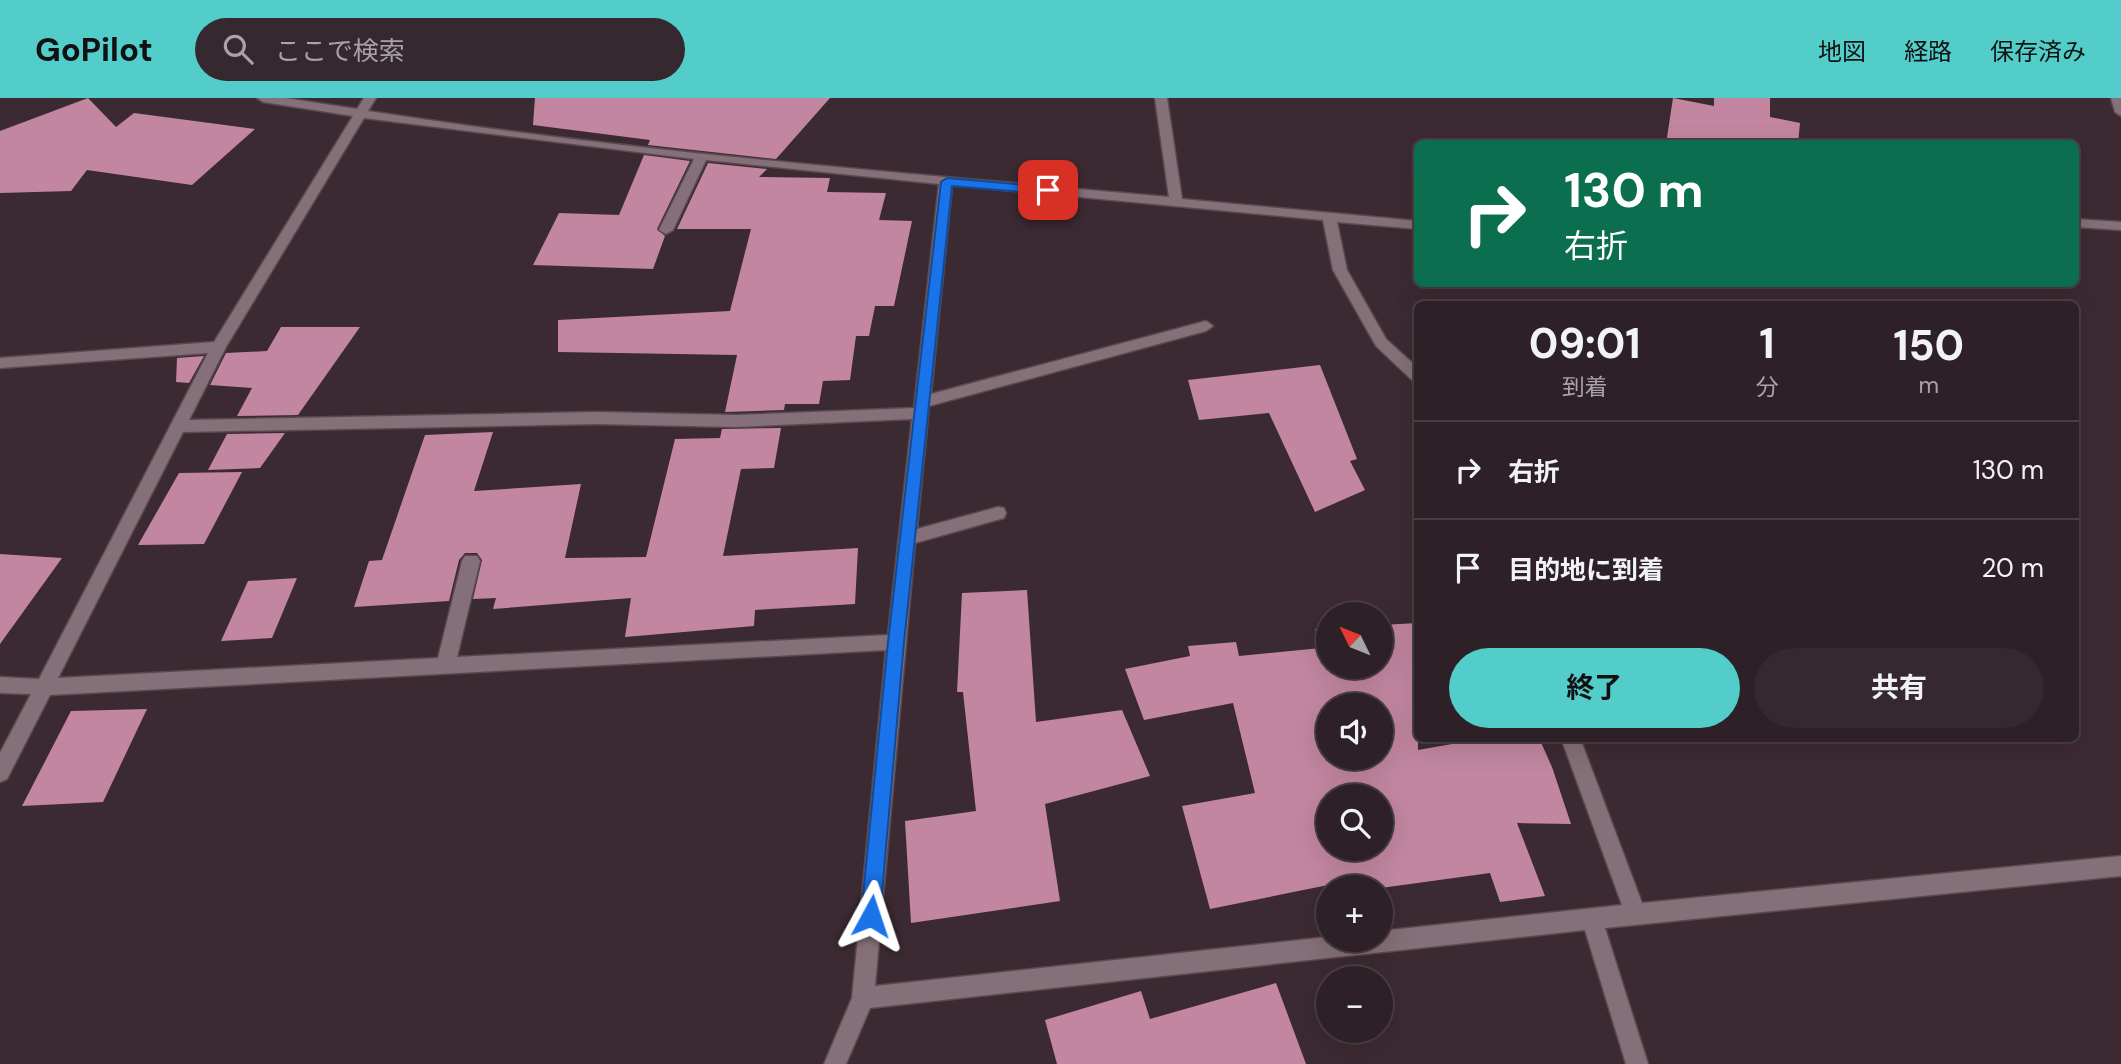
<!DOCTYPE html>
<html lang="ja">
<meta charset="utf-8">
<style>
body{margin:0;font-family:"DM Sans","Noto Sans JP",sans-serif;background:#35282e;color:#f1f3f6;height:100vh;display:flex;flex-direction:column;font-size:26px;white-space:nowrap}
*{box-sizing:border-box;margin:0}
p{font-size:23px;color:#a7a3a7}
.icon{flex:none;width:38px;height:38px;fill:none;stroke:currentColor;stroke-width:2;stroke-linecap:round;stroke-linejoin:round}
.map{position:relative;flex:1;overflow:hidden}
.details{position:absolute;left:1414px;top:203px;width:665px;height:441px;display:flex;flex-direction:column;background:#2d2026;border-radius:10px;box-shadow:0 7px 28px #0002,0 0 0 2px #483e43}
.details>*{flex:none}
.hud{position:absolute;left:1414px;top:42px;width:665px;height:147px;border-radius:10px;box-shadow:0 7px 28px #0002,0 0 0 2px #483e43;background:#0b6e4f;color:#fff;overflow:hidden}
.needle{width:46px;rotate:313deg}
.fabs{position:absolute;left:1316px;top:504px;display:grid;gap:14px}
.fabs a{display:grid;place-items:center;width:77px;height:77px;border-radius:50%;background:#2d2026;box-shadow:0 7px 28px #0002,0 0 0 2px #483e43;font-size:35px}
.pin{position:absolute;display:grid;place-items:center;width:60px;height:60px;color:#fff;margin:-30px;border-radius:14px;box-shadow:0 4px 10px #0006}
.me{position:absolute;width:77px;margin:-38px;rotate:5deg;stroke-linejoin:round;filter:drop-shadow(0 0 5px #0008)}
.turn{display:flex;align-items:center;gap:24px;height:147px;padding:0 35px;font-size:32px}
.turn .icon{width:91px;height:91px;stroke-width:2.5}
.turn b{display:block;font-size:49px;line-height:60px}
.eta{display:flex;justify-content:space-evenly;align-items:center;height:119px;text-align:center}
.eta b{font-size:42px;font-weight:700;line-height:49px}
.button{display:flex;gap:14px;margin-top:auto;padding:14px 35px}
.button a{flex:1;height:80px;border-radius:42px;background:#53cdca;color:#111;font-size:28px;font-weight:700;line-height:80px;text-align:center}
.button a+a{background:#35282e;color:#f1f3f6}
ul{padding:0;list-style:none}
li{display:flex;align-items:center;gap:21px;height:98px;padding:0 35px;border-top:2px solid #483e43}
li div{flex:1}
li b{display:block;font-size:26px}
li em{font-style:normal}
header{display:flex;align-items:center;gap:42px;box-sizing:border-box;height:98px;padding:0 35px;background:#53cdca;color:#111}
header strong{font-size:33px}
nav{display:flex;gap:38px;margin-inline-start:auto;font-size:24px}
.search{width:490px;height:63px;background:#35282e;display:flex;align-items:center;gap:18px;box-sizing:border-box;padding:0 24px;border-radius:38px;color:#a7a3a7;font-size:26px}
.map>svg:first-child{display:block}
</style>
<header>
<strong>GoPilot</strong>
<div class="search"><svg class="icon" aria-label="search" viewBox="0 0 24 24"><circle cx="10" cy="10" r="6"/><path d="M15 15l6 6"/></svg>ここで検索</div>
<nav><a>地図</a><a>経路</a><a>保存済み</a></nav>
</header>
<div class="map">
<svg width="2121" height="966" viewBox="0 0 2121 966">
<rect width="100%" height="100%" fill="#3c2a32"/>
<g fill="#c286a0" fill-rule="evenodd">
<polygon points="88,0 116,29 134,15 255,31 192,87 87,72 71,93 0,95 0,33"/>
<polygon points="535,0 830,0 776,61 648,47 650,42 533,27"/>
<polygon points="1673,0 1714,8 1714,0 1770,0 1770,19 1800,25 1798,46 1666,46"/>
<polygon points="644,57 690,63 657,131 665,138 653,171 533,167 559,115 619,117"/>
<polygon points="708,65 767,71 759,79 830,80 827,94 886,95 879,122 912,123 894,208 875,208 869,238 856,238 850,282 823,283 819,306 785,306 784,312 725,314 737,257 558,254 558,222 730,213 751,131 677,131"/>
<polygon points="281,229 360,229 298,317 237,318 252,290 210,287 226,255 267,253"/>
<polygon points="204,258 189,285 176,284 177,260"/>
<polygon points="1320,267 1357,361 1350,363 1365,392 1315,414 1269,315 1199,322 1188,282"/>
<polygon points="781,330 774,370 741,371 723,458 858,450 855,506 755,512 754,528 625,539 631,500 493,511 496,500 473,501 482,462 477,455 465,455 459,462 449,503 354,509 369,463 382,462 425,337 493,334 474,393 581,386 565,460 646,459 675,341 720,340 722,331"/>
<polygon points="285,335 260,370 208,372 227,336"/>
<polygon points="242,374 204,446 138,447 179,375"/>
<polygon points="0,456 62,460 0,546"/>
<polygon points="297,480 272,540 221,543 248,483"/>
<polygon points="1027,492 1036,624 1122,612 1150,678 1045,706 1060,803 911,825 905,723 976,713 963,594 957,594 962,495"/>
<path d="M 1418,525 L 1418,652 L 1486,640 L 1539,640 L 1552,669 L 1571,726 L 1517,725 L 1545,798 L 1500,804 L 1490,775 L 1381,790 L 1345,789 L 1343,784 L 1210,811 L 1182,708 L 1255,695 L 1233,605 L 1144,622 L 1125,571 L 1190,558 L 1188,548 L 1236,544 L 1239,558 L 1321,550 L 1315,531 L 1328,530 L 1328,569 L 1381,569 L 1381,527 ZM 1328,607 L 1381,607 L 1381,660 L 1328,660 ZM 1328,698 L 1381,698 L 1381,751 L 1328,751 Z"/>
<polygon points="147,611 103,704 22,708 71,613"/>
<polygon points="1276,885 1306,966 1057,966 1045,922 1141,893 1150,921"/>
</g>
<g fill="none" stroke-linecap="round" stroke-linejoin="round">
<defs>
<g id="minor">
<path d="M 257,0 L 285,0 L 357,11 L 364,0 L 376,0 L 368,13 C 633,54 902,75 1169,99 L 1155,0 L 1167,0 L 1182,101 L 1418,123 L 1418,131 L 1337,124 L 1347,172 L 1386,241 L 1418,270 L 1418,284 L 1413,283 L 1376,248 L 1333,172 L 1323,122 L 952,87 L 931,296 L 1206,223 L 1213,228 L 1206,233 L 929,308 L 917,431 L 998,409 L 1004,410 L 1006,415 L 1004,420 L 915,445 L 875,888 L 1328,839 L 1328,842 L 1381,842 L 1381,833 L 1622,807 L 1561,640 L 1580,640 L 1642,805 L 2121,758 L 2121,778 L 1605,830 L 1648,966 L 1626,966 L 1585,832 L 870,910 L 846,966 L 824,966 L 852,900 L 886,552 L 50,597 L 7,681 L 0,684 L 0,655 L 31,596 L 0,595 L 0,579 L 39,581 L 208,255 L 0,270 L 0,260 L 214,244 L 353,18 L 263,4 ZM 364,20 L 694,61 L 659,132 L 666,136 L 673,132 L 706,62 L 939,86 L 914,310 L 736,317 L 597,314 L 189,322 L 226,249 ZM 912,321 L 888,537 L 457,559 L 480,463 L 477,458 L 465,458 L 462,463 L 438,560 L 58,580 L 183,334 L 597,326 L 736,329 Z"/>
<polygon points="2111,0 2121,0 2121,18 2115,14"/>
<polygon points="2076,121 2121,124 2121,132 2076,129"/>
</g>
</defs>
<use href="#minor" stroke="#59494f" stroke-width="3"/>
<use href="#minor" fill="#856f78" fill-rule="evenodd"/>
</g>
<polygon fill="#1a73e8" stroke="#114b97" stroke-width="2" points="947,80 1048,89 1054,92 1048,96 952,88 904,544 880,818 878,825 871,828 864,825 861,818 888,544 941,84"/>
</svg>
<div class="fabs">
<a><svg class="needle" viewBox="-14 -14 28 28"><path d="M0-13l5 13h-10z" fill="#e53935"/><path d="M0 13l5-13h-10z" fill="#a7a3a7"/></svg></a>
<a><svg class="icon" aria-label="sound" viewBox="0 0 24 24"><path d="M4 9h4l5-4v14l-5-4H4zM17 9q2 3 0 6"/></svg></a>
<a><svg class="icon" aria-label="search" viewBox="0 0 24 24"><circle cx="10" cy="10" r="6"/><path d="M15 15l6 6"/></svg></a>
<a>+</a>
<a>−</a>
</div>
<div class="pin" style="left:1048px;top:92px;background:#d93025"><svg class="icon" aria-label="arrive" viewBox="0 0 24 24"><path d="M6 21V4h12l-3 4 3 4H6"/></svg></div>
<svg class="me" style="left:871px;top:818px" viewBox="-20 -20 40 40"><path d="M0-17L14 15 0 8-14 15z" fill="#1a73e8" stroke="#fff" stroke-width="4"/></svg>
<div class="hud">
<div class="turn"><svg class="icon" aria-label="right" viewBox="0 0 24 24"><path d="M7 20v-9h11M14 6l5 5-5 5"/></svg><div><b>130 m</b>右折</div></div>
</div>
<section class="details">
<div class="eta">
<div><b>09:01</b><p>到着</p></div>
<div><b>1</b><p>分</p></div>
<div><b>150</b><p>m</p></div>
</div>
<ul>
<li><svg class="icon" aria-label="right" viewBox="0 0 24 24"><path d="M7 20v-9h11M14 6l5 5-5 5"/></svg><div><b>右折</b></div><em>130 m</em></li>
<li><svg class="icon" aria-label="arrive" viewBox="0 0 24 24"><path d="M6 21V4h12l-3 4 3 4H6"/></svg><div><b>目的地に到着</b></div><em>20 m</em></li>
</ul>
<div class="button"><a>終了</a><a>共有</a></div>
</section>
</div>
